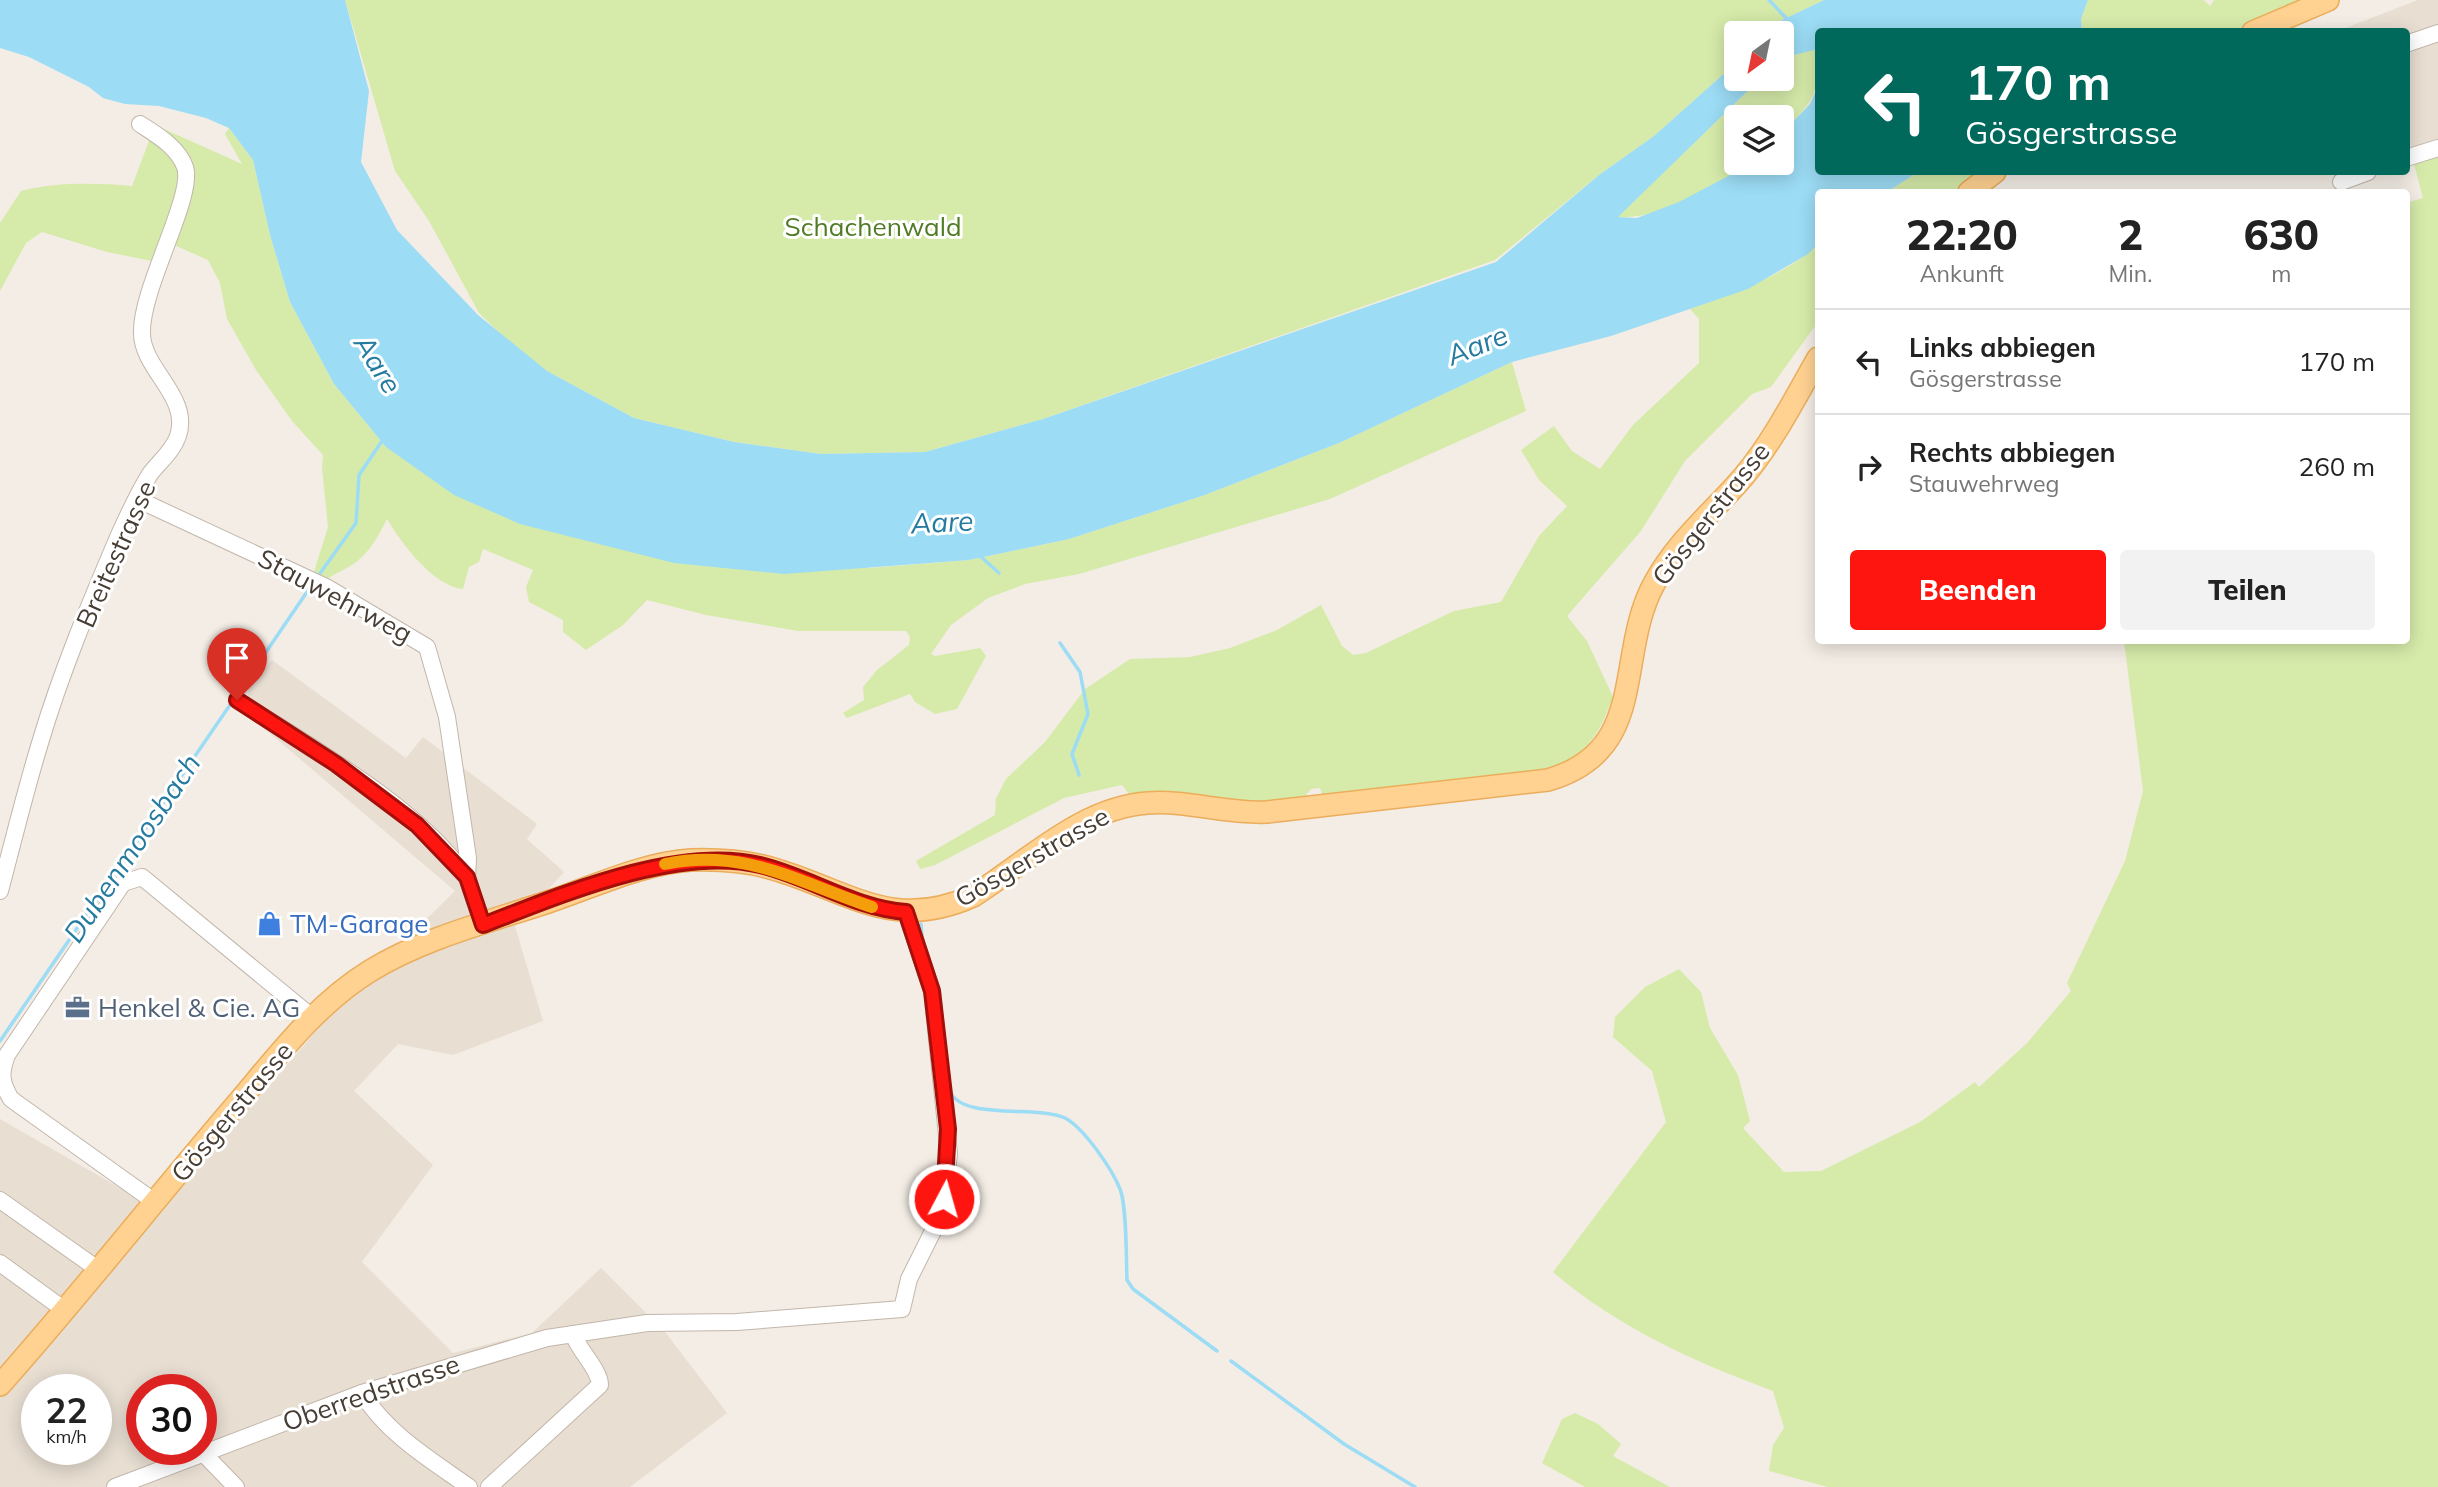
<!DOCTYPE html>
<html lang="de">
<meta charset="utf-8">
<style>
body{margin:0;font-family:Mulish,sans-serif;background:#f2f2f2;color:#222;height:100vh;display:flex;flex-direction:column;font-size:26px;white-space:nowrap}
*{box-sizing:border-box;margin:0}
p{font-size:23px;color:#767676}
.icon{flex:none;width:38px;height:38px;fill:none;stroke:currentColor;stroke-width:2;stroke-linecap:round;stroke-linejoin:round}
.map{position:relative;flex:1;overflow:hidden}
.side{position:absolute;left:1815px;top:189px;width:595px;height:455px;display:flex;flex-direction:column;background:#fff;border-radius:7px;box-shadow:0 4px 18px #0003}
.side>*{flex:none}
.top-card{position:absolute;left:1815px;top:28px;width:595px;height:147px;border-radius:7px;box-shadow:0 4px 18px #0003;background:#00695c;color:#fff;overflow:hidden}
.needle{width:46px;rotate:213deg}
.fabs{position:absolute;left:1724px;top:21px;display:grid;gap:14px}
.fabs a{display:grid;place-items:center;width:70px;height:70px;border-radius:7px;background:#fff;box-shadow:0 4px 18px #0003;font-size:35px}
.speed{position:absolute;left:21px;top:1374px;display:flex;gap:14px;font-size:35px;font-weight:700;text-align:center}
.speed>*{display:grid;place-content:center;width:91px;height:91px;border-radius:50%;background:#fff;box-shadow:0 4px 18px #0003;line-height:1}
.speed small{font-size:18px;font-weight:400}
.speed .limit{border:10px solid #d22;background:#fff;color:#111}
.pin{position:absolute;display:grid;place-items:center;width:60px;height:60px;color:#fff;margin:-72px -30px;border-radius:50% 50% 50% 0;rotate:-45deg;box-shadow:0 0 7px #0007}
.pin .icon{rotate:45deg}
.me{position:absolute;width:77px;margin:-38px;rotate:6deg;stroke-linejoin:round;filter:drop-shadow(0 0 5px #0008)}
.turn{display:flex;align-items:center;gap:24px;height:147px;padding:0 35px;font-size:32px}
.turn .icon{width:91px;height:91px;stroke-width:2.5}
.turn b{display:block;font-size:49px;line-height:60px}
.eta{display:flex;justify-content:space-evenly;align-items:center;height:119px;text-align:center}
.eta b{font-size:42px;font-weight:800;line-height:49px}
.primary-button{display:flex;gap:14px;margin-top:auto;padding:14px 35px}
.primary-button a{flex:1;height:80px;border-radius:7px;background:#ff1510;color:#fff;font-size:28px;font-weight:800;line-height:80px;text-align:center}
.primary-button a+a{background:#f2f2f2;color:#222}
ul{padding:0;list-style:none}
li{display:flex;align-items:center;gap:21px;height:105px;padding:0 35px;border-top:2px solid #e0e0e0}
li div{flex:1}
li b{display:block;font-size:26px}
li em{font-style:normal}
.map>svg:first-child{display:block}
</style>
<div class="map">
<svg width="2438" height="1487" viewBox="0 0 2438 1487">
<rect width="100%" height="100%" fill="#f3ede5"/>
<g fill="#e8ded2" fill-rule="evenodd">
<polygon points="2418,0 2438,0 2438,148 2406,158 2406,32 2335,32"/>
<path d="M 272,660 L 406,758 L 423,737 L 537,824 L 527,839 L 564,872 L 515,926 L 543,1021 L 453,1055 L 398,1044 L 354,1091 L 433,1165 L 362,1262 L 453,1353 L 532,1333 L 601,1268 L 665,1332 L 727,1413 L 630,1487 L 0,1487 L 0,1119 L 160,1211 L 337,1007 L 455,891 L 246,713 L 249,688 ZM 37,1390 L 96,1390 L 96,1449 L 37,1449 ZM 142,1390 L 201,1390 L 201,1449 L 142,1449 Z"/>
</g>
<g fill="#d6ebaa">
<polygon points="345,0 1824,0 1776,23 1766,33 1736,33 1736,63 1654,136 1599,175 1495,260 1043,419 925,452 821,454 734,442 634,418 547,371 516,349 479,313 429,221 395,171"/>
<polygon points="2088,0 2204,0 2210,6 2214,0 2315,0 2242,31 2082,31 2081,19"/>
<path d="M 1818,49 C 1818,97 1815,99 1782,133 L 1782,117 L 1736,117 L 1736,163 L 1753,163 L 1751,165 C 1710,186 1664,220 1617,217 L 1760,79 L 1782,79 L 1784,55 Z"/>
<path d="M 155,125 L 242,164 L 225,134 L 229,128 L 253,160 L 270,235 L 290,302 L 334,384 L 386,447 L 870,568 L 969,560 L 1069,539 L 1202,496 L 1339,443 L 1512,362 L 1526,411 L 1330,499 L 1079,574 L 1025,584 L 988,598 L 951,625 L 931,654 L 935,656 L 980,648 L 986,656 L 957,709 L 935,714 L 915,702 L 910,694 L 847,718 L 843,713 L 864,700 L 863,687 L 877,670 L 909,645 L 910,637 L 906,631 L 798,631 L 706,615 L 647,600 L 623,625 L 586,650 L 563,632 L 563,620 L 529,602 L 526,587 L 533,570 L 483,549 L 479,562 L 469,567 L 463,589 C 433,586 402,544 387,519 C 377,539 366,559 345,569 C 335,575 330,575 323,584 L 312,578 L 328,527 L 322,468 L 323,455 L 292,421 L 256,370 L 227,319 L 220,283 L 208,260 L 165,241 L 157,262 L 107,252 L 42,232 L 26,243 L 0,291 L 0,223 L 21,191 C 58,182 94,183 132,186 Z"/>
<path d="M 2438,155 L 2438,1487 L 1828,1487 L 1769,1471 L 1773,1445 L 1784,1428 L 1773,1391 C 1693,1361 1618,1328 1553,1272 L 1666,1122 L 1652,1071 L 1613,1037 L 1615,1017 L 1645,987 L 1679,969 L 1701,992 L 1710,1028 L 1738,1075 L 1750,1121 L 1743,1128 L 1784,1172 L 1821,1171 L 1920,1122 L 1975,1082 L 1979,1087 L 2027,1043 L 2071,991 L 2067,983 L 2125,861 L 2143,791 L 2124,641 L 2406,640 L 2406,203 L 2423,198 L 2414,164 Z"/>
<polygon points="1918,172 1989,172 1963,192 1887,192"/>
<path d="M 1818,244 L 1818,322 L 1771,387 L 1752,394 L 1685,461 L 1641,531 L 1567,616 L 1587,641 L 1613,697 C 1597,740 1585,757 1541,771 L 1325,802 L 1320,788 L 1311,789 L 1298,805 L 1132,798 L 1122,785 L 1064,798 L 935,865 L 920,869 L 916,861 L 995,815 L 996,798 L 1006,779 L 1045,742 L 1085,689 L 1130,659 L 1190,657 L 1230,648 L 1277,630 L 1321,605 L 1342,646 L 1353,655 L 1366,653 L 1454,611 L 1501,602 L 1539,536 L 1567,506 L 1539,480 L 1521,450 L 1554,426 L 1572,451 L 1600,469 L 1633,425 L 1699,363 L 1699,319 L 1690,309 C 1734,292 1783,277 1818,244 Z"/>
<polygon points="1575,1413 1598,1424 1621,1444 1613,1456 1670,1487 1585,1487 1542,1463 1562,1419"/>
</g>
<g fill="#9cdcf5">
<polygon points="0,0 345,0 369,91 361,162 397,230 478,315 547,371 634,418 734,442 821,454 925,452 1043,419 1496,262 1599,175 1654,136 1736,63 1736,79 1760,79 1618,217 1637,218 1679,202 1753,163 1782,163 1782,133 1810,104 1818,86 1818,172 1918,172 1887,192 1818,192 1818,244 1808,254 1748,289 1611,336 1512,362 1339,443 1202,496 1069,539 969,560 784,574 674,563 520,524 454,495 386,447 334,384 290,302 270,235 253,160 229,128 206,118 159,106 125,104 103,98 89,87 29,57 0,48"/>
<polygon points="1824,0 2088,0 2081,19 2082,31 1818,32 1818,49 1782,58 1782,33 1766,33 1776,23"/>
</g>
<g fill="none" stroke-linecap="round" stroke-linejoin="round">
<g stroke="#9cdcf5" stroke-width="3.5">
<polyline points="1769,0 1788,20"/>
<polyline points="980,556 999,573"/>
<polyline points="316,579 356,523 359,475 382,441"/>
<polyline points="1060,643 1080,672 1088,714 1072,754 1079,775"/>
<polyline points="236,696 311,586"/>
<polyline points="921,924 922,937"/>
<polyline points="0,1041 232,702"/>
<path d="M 950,1091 C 961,1121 1040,1105 1065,1118 C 1084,1128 1112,1169 1120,1189 C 1127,1206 1126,1259 1127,1280 L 1133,1289 L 1217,1351"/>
<polyline points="1231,1361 1344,1444 1415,1487"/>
</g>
<defs>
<g id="minor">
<polyline points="2406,44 2438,33"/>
<polyline points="2406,158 2438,148"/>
<polyline points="2341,182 2368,172"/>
<polyline points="137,499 328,588 427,647 447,717 468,858 467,878 483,925"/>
<path d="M 237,700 C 308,746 419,807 467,878"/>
<path d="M 0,891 C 13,842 25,792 40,743 C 61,672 90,603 119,535 C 128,515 138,493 150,474 C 159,462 173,451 178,436 C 191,397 143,370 142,334 C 140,289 195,196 185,167 C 178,147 157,135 140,124"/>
<polyline points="0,1200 99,1270"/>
<path d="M 155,1202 L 11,1099 C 1,1082 0,1074 7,1055 L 123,883 L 142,877 L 313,1018"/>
<polyline points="0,1263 66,1311"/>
<path d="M 362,1393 C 387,1434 431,1460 469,1487"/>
<polyline points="202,1452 236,1487"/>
<polyline points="115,1487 362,1393 547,1338 647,1323 737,1322 902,1309 909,1279 942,1213 949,1154 932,991 906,912"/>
<path d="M 489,1487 L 600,1385 C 600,1370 579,1351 573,1334"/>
</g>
<g id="major">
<polyline points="2253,32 2328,0"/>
<polyline points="1969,192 1995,172"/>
<path d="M 0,1385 C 81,1294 156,1198 235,1106 C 276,1058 316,1004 370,971 C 421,939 491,921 548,902 C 593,887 643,863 691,860 C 722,859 751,861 780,871 C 853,894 895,931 973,896 C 1027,862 1082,807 1148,803 C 1187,800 1227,814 1267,812 L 1548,780 C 1651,750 1614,655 1655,582 C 1677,541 1715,510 1744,476 C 1774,440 1795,398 1818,358"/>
</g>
</defs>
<use href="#minor" stroke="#c2b6aa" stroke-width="18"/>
<use href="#major" stroke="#ebad5b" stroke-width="24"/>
<use href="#minor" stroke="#fff" stroke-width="16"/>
<use href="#major" stroke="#ffd292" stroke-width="21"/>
</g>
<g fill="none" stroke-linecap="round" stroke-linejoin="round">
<defs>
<path id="route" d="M 237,700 L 336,764 L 417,825 L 467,877 L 483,925 C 561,895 677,845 760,865 C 810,877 854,908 906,912 L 932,991 L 948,1129 L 944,1199"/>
</defs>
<use href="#route" stroke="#a60e0a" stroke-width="18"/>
<use href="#route" stroke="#ff1510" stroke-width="12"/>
<path stroke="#f59e0b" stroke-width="12" d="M 665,864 C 745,847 799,883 872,907"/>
</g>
<defs>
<symbol id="shop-bare" viewBox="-9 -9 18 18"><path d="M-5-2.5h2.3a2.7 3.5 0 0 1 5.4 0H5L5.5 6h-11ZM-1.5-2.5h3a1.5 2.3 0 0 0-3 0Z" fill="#3f7fe0" stroke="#fff" stroke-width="2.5" paint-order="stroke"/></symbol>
<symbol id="office-bare" viewBox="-9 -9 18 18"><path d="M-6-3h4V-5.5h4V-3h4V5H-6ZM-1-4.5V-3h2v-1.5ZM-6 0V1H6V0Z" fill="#5c6f8a" stroke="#fff" stroke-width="2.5" paint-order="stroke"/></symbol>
</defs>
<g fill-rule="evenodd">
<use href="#shop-bare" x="252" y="906" width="35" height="35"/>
<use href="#office-bare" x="60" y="990" width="35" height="35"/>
</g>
<g text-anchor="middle" stroke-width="6" stroke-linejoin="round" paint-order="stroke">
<g font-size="26" fill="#507b24" stroke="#fff">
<text x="873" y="236">Schachenwald</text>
</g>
<g font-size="26" fill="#463d34" stroke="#fff">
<text transform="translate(1711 514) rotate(-52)" y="9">Gösgerstrasse</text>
<text transform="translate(116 554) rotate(-66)" y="9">Breitestrasse</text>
<text transform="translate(335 596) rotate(28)" y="9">Stauwehrweg</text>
<text transform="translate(1032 857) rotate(-30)" y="9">Gösgerstrasse</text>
<text transform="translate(232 1112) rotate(-50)" y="9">Gösgerstrasse</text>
<text transform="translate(371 1393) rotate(-19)" y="9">Oberredstrasse</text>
</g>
<g font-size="26" fill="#366cbe" stroke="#fff" text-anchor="start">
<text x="290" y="933">TM-Garage</text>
</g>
<g font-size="26" fill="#4e5e75" stroke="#fff" text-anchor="start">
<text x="98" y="1017">Henkel &amp; Cie. AG</text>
</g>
<g font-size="28" font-style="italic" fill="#247b9f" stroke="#fff">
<text transform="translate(1477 345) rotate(-22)" y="10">Aare</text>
<text transform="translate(378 364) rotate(58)" y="10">Aare</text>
<text transform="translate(942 522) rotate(-3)" y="10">Aare</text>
<text transform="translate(132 848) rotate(-56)" y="10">Dubenmoosbach</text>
</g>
</g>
</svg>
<div class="fabs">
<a><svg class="needle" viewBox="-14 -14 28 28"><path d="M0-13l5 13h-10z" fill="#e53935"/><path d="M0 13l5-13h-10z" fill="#767676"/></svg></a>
<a><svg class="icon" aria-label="layers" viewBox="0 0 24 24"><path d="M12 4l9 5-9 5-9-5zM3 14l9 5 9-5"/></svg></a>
</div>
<div class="speed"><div>22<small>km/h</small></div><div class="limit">30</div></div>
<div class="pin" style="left:237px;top:700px;background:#d93025"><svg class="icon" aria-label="arrive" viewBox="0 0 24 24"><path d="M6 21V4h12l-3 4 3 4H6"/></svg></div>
<svg class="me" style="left:944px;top:1199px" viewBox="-20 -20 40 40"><circle r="17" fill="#ff1510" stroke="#fff" stroke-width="3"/><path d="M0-11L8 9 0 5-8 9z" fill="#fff"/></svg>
<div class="top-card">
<div class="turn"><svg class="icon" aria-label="left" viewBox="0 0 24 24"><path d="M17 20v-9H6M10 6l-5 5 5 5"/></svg><div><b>170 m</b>Gösgerstrasse</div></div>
</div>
<section class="side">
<div class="eta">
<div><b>22:20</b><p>Ankunft</p></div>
<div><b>2</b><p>Min.</p></div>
<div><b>630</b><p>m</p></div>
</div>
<ul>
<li><svg class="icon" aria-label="left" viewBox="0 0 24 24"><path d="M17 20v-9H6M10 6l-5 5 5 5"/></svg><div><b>Links abbiegen</b><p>Gösgerstrasse</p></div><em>170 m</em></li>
<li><svg class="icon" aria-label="right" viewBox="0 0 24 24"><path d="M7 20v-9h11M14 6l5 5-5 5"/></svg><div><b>Rechts abbiegen</b><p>Stauwehrweg</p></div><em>260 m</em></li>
</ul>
<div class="primary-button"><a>Beenden</a><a>Teilen</a></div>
</section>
</div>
